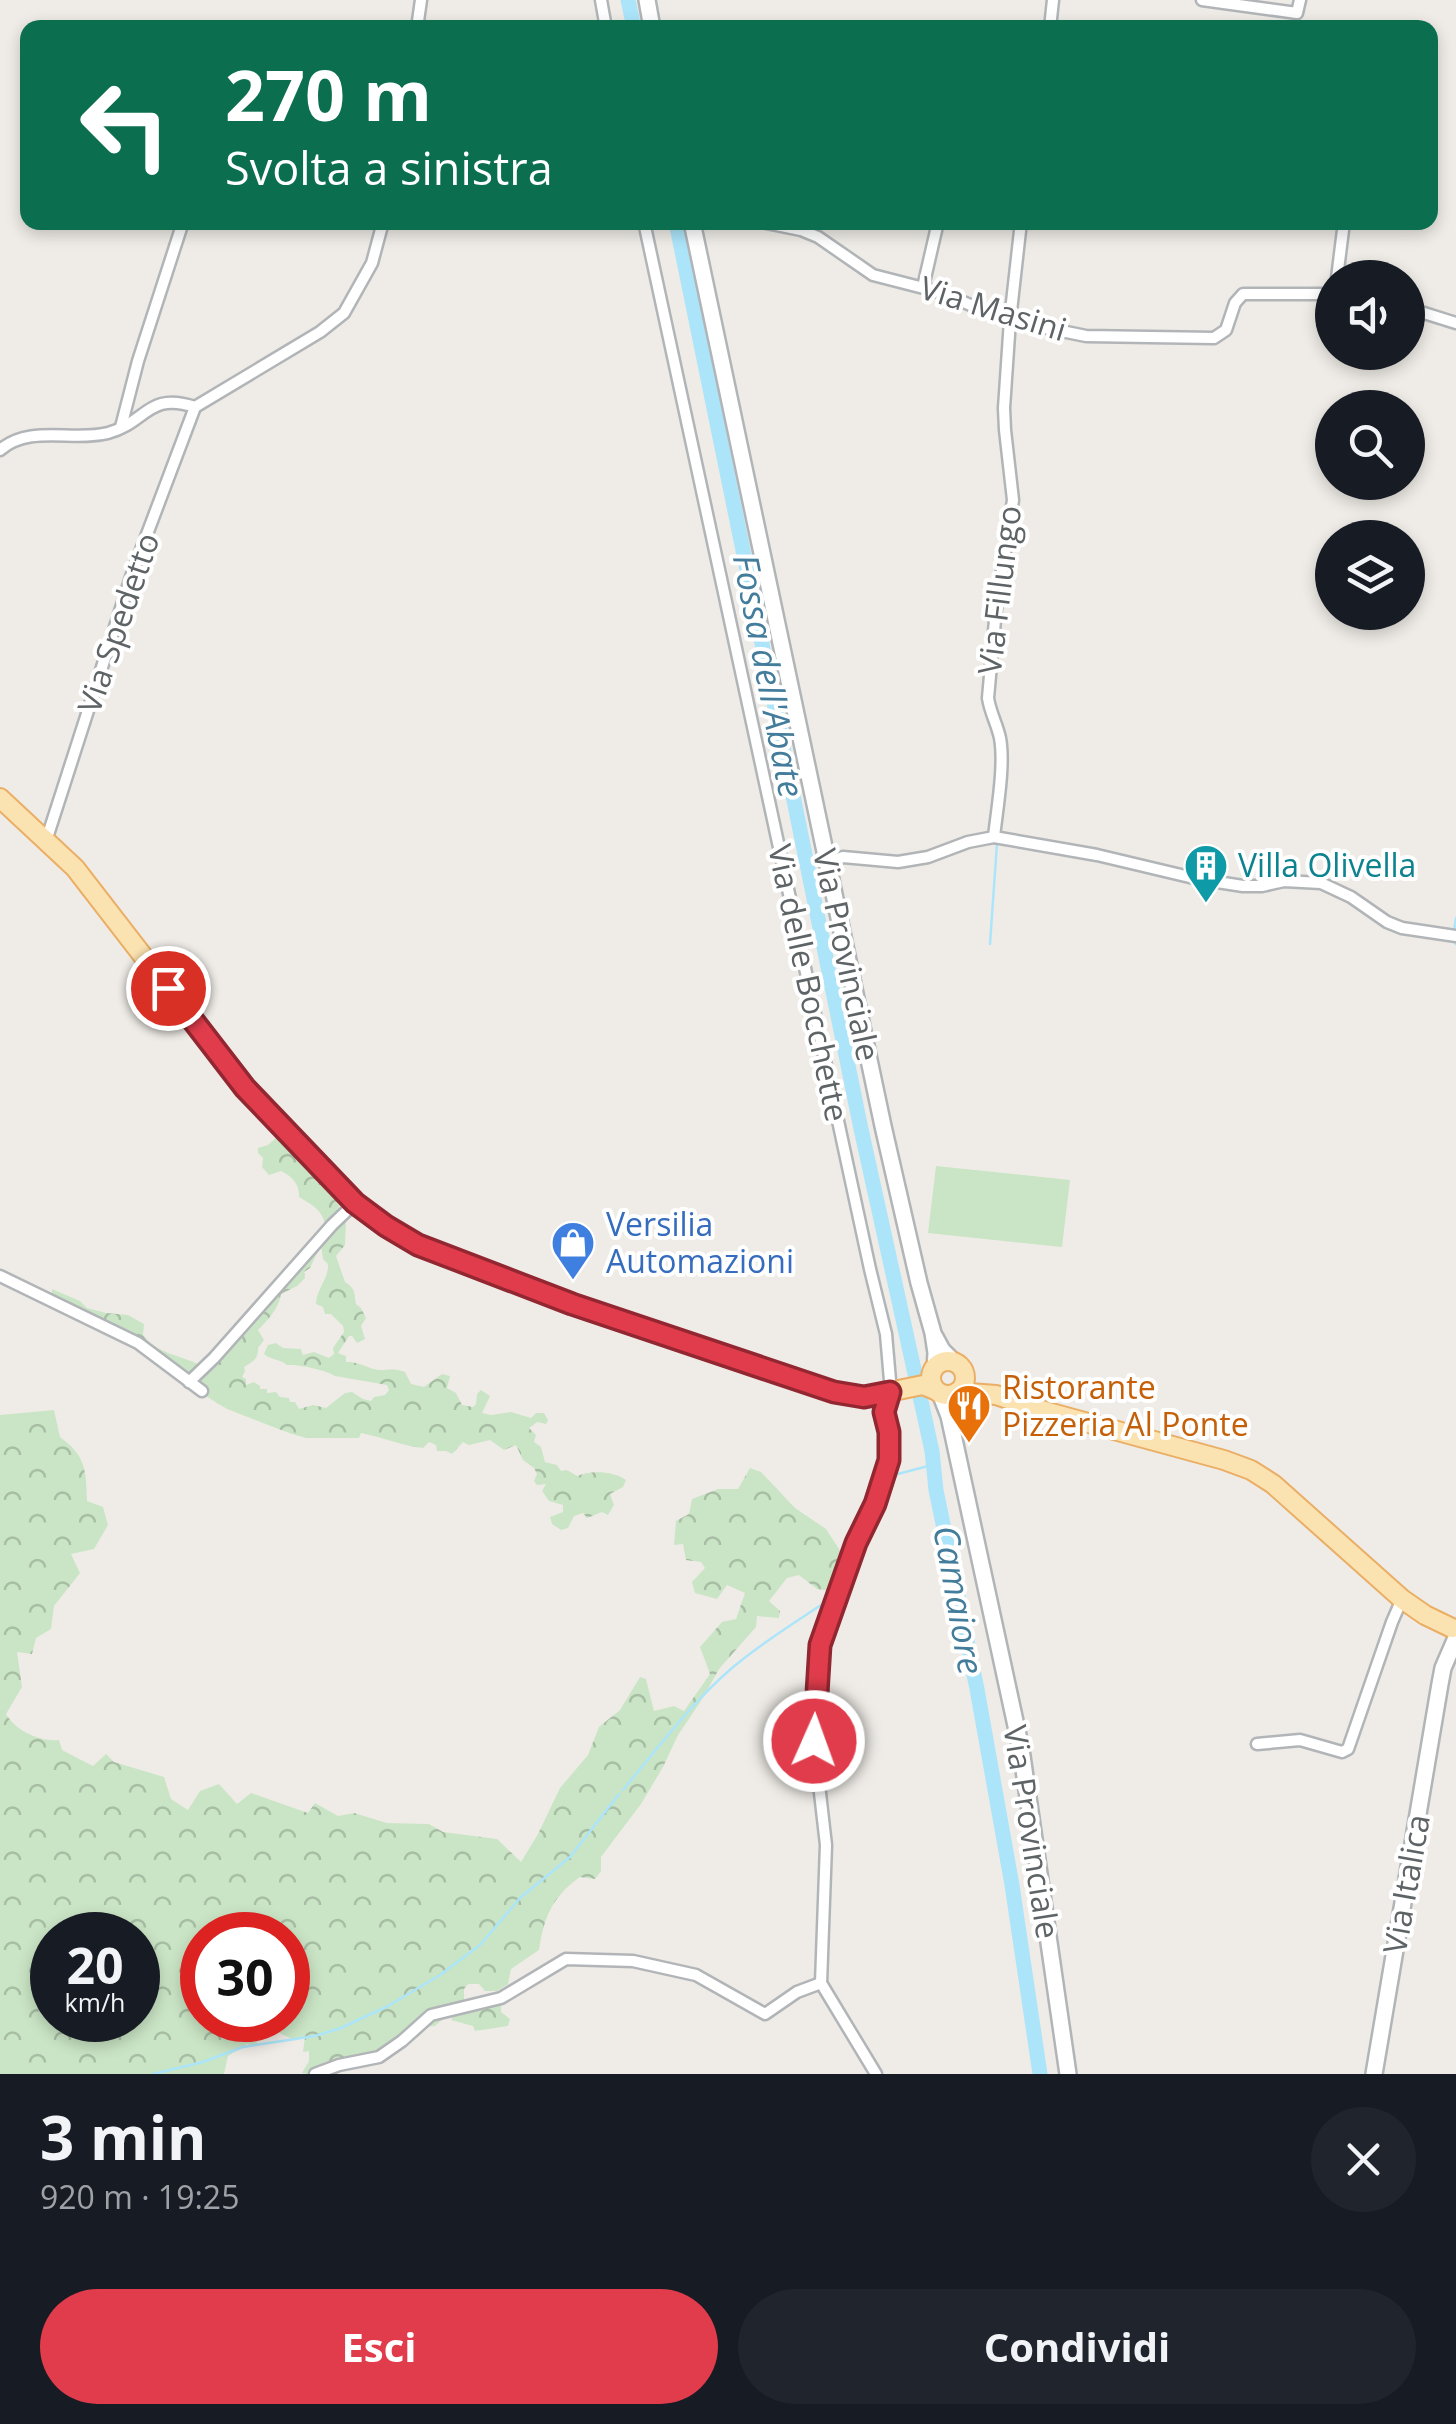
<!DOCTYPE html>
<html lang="it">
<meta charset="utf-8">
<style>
body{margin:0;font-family:"Open Sans",sans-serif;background:#20242c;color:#f1f3f6;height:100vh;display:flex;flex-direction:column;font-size:38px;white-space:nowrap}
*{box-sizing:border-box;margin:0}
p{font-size:32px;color:#9ea1a6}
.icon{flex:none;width:55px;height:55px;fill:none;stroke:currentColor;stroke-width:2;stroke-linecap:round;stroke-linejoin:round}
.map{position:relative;height:2074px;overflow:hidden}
.sheet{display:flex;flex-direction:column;background:#171b24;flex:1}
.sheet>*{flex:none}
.banner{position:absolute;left:20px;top:20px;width:1418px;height:210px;border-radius:20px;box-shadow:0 5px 15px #0003;background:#0b6e4f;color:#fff;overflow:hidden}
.buttons{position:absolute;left:1315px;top:260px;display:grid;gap:20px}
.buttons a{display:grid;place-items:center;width:110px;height:110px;border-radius:50%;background:#171b24;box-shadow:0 5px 15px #0003;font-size:50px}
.speed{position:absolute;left:30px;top:1912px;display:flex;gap:20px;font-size:50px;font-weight:700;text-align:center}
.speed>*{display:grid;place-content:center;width:130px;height:130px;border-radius:50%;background:#171b24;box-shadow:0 5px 15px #0003;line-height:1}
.speed small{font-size:25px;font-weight:400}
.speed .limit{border:15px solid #d22;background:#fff;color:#111}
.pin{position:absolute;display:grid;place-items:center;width:85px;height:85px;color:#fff;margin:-42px;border:5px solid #fff;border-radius:50%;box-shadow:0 2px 10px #0007}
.me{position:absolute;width:110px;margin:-55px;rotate:2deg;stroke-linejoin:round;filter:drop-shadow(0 0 8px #0008)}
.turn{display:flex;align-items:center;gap:35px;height:210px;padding:0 40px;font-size:45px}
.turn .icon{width:130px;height:130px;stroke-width:2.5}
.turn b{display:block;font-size:70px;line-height:85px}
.round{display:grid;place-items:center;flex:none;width:105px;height:105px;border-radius:52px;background:#20242c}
.summary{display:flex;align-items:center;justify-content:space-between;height:170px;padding:0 40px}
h1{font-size:60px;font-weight:700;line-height:75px}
.action{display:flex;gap:20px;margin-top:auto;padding:20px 40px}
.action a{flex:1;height:115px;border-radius:60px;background:#e03c4b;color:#fff;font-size:40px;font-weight:700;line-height:115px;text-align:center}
.action a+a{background:#20242c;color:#f1f3f6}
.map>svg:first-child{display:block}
</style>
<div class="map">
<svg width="1456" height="2074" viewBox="0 0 1456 2074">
<defs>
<pattern id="forest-crowns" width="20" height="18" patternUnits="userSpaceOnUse" patternTransform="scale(2.5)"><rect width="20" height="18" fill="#cae5c5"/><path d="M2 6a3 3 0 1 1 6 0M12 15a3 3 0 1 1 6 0" fill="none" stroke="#a7bda4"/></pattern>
</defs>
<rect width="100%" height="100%" fill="#efece7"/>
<polygon fill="#cae5c5" points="936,1166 1070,1180 1062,1247 928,1233"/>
<g fill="url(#forest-crowns)" fill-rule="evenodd">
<path d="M 278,1136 L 285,1137 L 287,1147 L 298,1151 L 316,1169 L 317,1176 L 322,1176 L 338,1196 L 340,1205 L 335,1213 L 346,1220 L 345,1245 L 336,1256 L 345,1282 C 356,1289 354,1293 356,1304 L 361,1308 L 366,1318 L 361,1326 L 365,1339 L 357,1343 L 352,1336 L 349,1336 L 338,1353 L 346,1356 L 346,1362 C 359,1361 368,1369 380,1370 C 391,1370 393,1368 405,1372 L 411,1384 L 424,1387 L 442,1374 L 450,1376 L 447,1388 L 456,1393 L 462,1405 L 473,1407 L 476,1404 L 477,1394 L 481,1390 L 490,1396 L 482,1413 L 491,1415 L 511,1412 L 531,1418 L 536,1413 L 544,1413 L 548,1420 L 546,1424 L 537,1422 L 529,1428 L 536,1435 L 534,1442 L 541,1447 L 545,1462 L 557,1465 L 561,1471 L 567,1470 L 577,1476 C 590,1470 614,1471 626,1480 L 623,1487 L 610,1494 L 614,1505 L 608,1515 L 602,1512 L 587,1518 L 583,1513 L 574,1516 L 568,1528 L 561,1530 L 552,1524 L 550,1517 L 563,1512 L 563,1505 L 549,1501 L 542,1491 L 546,1484 L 537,1485 L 534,1481 L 537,1474 L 534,1468 L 523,1460 L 516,1445 L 504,1450 L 490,1440 L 469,1445 L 463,1442 L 452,1454 L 446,1451 L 437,1451 L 436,1445 L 429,1442 L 423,1448 C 404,1446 381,1437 361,1433 L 359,1438 L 306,1438 L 289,1433 L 227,1409 L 193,1388 L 137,1344 L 52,1303 L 52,1289 L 80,1301 L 87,1308 L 106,1313 L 128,1315 L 144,1324 L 143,1335 C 157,1354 180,1355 200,1365 L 325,1226 C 324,1211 311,1204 299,1197 C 300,1185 292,1176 281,1171 L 269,1175 L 262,1167 L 263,1158 L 258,1153 L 258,1148 L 268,1145 ZM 321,1245 L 323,1259 L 328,1264 C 329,1279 316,1289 316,1304 L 323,1307 L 325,1314 L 331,1314 L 343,1326 L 344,1332 L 333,1348 L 334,1354 L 329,1358 L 314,1352 L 303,1355 L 301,1349 L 283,1348 L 276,1343 L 268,1345 L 264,1354 C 271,1360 280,1359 287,1365 C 298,1364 326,1370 335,1376 L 387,1385 L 389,1390 L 385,1395 L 374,1397 L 371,1401 L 363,1399 L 352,1392 L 345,1393 L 326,1408 L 313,1405 L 299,1409 L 295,1402 L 290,1402 L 289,1398 L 280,1397 L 276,1392 L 267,1393 L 267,1389 L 260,1389 L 260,1386 L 254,1382 L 246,1385 L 246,1379 L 242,1377 L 245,1371 L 244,1367 C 252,1362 259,1359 258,1348 L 264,1340 L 258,1330 C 268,1320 279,1308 281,1294 L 297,1286 L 305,1278 L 304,1272 L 310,1268 Z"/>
<path d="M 54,1410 L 60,1437 C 86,1456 86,1470 87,1501 L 103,1507 L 108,1525 L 94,1549 L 71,1554 L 80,1573 L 54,1606 L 51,1629 L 36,1638 L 32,1654 L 17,1652 L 22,1687 L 6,1714 C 16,1731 40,1742 59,1740 L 62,1750 L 93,1766 L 106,1754 L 114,1762 L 164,1777 L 171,1799 L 188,1810 L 200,1791 L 219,1784 L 237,1804 L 251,1793 L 308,1813 L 315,1803 L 338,1816 L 354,1813 L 387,1823 L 429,1824 L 443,1832 L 497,1839 L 521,1862 L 538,1834 L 560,1788 L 588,1755 L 599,1727 L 620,1710 L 640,1677 L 646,1679 L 654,1711 L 674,1706 L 684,1711 L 710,1674 L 700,1647 L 722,1622 L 736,1619 L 745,1593 L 727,1585 L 717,1599 L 695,1593 L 692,1582 L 705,1568 L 701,1562 L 686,1560 L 683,1544 L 674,1545 L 676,1521 L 689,1514 L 692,1499 L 718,1489 L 738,1489 L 750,1468 L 761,1472 L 795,1508 L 826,1529 L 845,1558 L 834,1577 L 836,1584 L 832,1591 L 817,1589 L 799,1575 L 787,1578 L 769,1601 L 780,1611 L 779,1618 L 757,1616 L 756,1627 L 719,1669 L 701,1701 L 678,1735 L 663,1767 L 641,1804 L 601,1857 L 601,1871 L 595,1879 L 580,1877 C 552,1897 544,1917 539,1950 L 511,1969 L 508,1984 L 497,1991 L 485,1991 L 479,1984 L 468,1984 L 464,1989 L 464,2000 L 443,2007 L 444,2018 L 435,2026 L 409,2028 L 373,2056 L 325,2062 L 308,2074 L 302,2073 L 309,2061 L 309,2051 L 303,2052 L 305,2037 L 294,2040 L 267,2027 L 255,2046 L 247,2044 L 228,2056 L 224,2074 L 0,2074 L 0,1415 ZM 52,1935 L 138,1935 L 138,2020 L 52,2020 ZM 202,1935 L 288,1935 L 288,2020 L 202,2020 Z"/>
<polygon points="496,2003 501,2006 501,2012 510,2019 508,2026 475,2031 473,2026 451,2020 458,2007"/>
</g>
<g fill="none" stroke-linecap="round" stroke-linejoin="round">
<g stroke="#ace5fa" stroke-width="2.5">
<polyline points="1023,251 1027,222"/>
<polyline points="1015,471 1016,488"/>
<polyline points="1006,576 1016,518"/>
<polyline points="1454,931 1456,918"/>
<polyline points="1455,941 1456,944"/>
<polyline points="990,944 997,843"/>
<polyline points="871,1525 894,1475 932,1465"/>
<polyline points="841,1599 864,1541"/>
<path d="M 623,1790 C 657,1749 691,1703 732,1668 C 760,1644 791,1625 821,1605 L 830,1607"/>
<polyline points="153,2074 203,2062 243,2047 315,2036 341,2028 388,2006 440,1975 480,1945 520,1898 570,1857 619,1794"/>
</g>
<g stroke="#ace5fa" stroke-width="15">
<polyline points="628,0 634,28"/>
<polyline points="676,222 861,1129 932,1451 936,1490 977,1689 1012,1885 1040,2074"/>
</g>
<defs>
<g id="minor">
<polyline points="601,0 606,28"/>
<polyline points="1202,0 1297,13 1300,0"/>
<polyline points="417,28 421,0"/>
<polyline points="1050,28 1053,0"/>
<polyline points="644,222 870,1269 886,1334 891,1392"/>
<polyline points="761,222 801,230 818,237 873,275 943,293 984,311 1022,323 1086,336 1214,338 1226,330 1235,303 1243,294 1332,294"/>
<polyline points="1337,278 1344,222"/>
<polyline points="923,287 938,222"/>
<polyline points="1408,308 1456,323"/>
<polyline points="195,407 320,332 344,313 372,263 383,222"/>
<polyline points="121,427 138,361 183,222"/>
<path d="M 0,450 C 30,424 73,442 108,433 C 146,423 148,391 195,407"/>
<path d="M 994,837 C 997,809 1005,765 1000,738 C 997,724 990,712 988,698 L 996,609 L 1013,500 L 1005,430 L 1004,408 L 1010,320 L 1021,222"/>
<polyline points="46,841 132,574 195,407"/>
<polyline points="827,863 843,857 898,862 928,857 968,842 994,837 1097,855 1198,879 1243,886 1262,886 1284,881 1321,883 1351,897 1387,922 1402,928 1456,936"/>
<polyline points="0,1276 138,1343 202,1391"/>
<polyline points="189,1382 214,1358 332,1225 355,1203"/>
<polyline points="1257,1744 1300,1740 1342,1752 1348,1749 1392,1622 1402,1599"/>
<polyline points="315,2074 339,2065 379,2057 402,2041 431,2015 501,1998 566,1959 633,1961 696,1975 765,2014 797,1992 821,1983"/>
<polyline points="876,2074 821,1983 826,1845 814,1741 820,1645 848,1564 875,1504 889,1461 889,1432 885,1412"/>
</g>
<g id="secondary">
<polyline points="647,0 652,28"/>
<polyline points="692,222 883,1126 919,1283 933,1333 936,1353 935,1368"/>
<polyline points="935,1337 942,1350 956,1364"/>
<polyline points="940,1393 949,1416 1021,1749 1068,2074"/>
<polyline points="1374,2074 1440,1684 1443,1668 1456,1638"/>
</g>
<g id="primary">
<polyline points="0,798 75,868 245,1088 355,1203 385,1226 418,1245 572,1304 834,1392 864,1397 923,1385 935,1390"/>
<circle cx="948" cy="1378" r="17"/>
<polyline points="957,1392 996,1395 1048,1412 1224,1460 1251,1470 1273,1484 1402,1599 1425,1615 1452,1628"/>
</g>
</defs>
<use href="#minor" stroke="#b2b5b8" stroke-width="15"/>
<use href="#secondary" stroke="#b1b5b8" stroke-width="20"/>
<use href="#primary" stroke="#eaae65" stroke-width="22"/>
<use href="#minor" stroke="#fff" stroke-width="10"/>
<use href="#secondary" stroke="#fff" stroke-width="15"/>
<use href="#primary" stroke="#fbe2b1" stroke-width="18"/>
</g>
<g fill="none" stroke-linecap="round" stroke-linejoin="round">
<defs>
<polyline id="route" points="168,988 245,1088 355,1203 386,1226 418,1245 572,1304 834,1392 864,1397 890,1392 884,1412 889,1432 889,1460 875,1504 856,1543 820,1645 814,1741"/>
</defs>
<use href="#route" stroke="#922731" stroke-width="25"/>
<use href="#route" stroke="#e03c4b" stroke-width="18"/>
</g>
<defs>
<symbol id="building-pin" viewBox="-11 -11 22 30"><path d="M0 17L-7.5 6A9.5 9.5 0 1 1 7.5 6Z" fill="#0f9aa8" stroke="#fff"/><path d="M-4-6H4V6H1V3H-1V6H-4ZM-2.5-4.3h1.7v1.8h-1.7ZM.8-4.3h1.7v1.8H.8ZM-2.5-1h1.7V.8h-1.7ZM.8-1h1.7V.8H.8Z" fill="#fff"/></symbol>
<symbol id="shop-pin" viewBox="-11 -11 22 30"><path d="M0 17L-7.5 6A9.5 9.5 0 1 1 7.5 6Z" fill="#3f7fe0" stroke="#fff"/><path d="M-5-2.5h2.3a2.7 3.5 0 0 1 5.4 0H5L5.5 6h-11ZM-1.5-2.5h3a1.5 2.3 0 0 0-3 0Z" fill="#fff"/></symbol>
<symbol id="restaurant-pin" viewBox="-11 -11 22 30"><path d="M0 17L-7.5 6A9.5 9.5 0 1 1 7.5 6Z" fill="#e8710a" stroke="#fff"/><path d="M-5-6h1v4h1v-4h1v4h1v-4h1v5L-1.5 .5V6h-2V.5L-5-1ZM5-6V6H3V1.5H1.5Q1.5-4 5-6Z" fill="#fff"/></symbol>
</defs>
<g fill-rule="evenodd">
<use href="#building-pin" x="1181" y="841" width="50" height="68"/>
<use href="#shop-pin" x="548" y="1218" width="50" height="68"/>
<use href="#restaurant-pin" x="944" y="1381" width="50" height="68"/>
</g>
<g text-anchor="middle" stroke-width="8" stroke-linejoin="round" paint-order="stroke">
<g font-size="32" fill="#5e6366" stroke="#fff">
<text transform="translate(993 309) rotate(17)" y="11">Via Masini</text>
<text transform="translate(1000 590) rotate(-83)" y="11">Via Fillungo</text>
<text transform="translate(119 623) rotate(-71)" y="11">Via Spedetto</text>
<text transform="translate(846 955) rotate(78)" y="11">Via Provinciale</text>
<text transform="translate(808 983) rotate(78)" y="11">Via delle Bocchette</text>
<text transform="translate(1031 1832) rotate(81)" y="11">Via Provinciale</text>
<text transform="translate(1407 1884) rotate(-80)" y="11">Via Italica</text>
</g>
<g font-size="32" fill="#0d838f" stroke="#fff" text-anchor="start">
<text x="1238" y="877">Villa Olivella</text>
</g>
<g font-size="32" fill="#366cbe" stroke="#fff" text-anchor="start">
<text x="606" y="1236">Versilia<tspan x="606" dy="37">Automazioni</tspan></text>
</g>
<g font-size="32" fill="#c56008" stroke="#fff" text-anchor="start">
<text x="1002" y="1399">Ristorante<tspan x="1002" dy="37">Pizzeria Al Ponte</tspan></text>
</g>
<g font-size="35" font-style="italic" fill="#437d9b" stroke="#fff">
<text transform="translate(768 676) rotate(79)" y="12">Fossa dell'Abate</text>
<text transform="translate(958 1600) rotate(80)" y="12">Camaiore</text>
</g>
</g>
</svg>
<div class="buttons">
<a><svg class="icon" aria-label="sound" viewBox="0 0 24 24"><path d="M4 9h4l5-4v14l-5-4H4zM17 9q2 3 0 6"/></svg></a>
<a><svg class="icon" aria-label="search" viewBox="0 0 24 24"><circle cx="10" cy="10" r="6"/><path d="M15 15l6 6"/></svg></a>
<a><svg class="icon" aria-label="layers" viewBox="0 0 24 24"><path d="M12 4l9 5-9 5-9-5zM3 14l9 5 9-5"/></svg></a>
</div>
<div class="speed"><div>20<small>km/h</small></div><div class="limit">30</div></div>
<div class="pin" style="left:168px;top:988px;background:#d93025"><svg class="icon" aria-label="arrive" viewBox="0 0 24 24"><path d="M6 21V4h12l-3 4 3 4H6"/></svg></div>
<svg class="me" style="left:814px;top:1741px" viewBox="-20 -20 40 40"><circle r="17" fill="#e03c4b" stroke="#fff" stroke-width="3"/><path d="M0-11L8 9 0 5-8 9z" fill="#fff"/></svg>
<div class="banner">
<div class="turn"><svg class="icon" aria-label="left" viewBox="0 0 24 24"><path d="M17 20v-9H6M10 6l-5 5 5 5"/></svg><div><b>270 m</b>Svolta a sinistra</div></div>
</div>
</div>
<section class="sheet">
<div class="summary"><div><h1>3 min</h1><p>920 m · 19:25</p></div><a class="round"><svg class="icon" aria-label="close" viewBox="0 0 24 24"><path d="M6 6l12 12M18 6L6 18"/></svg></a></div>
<div class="action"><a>Esci</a><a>Condividi</a></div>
</section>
